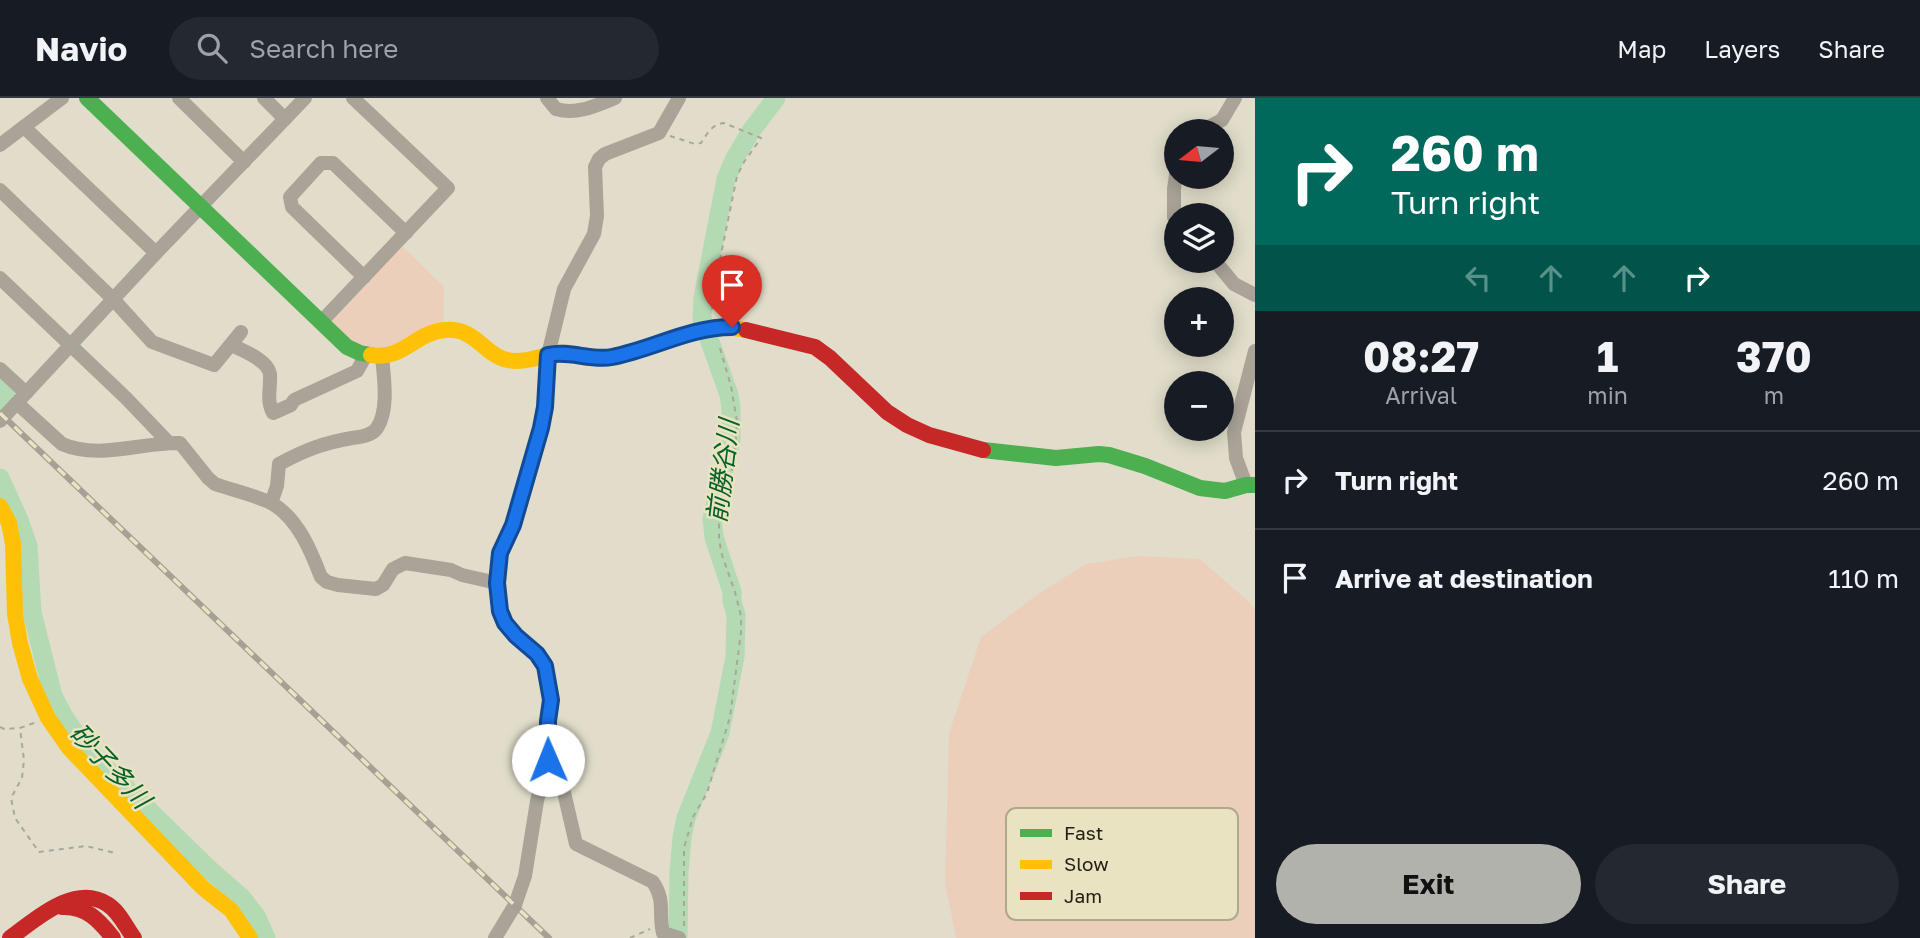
<!DOCTYPE html>
<meta charset="utf-8">
<style>
body{margin:0;font-family:"Golos Text","Noto Sans JP",sans-serif;background:#242831;color:#f1f3f6;height:100vh;display:flex;flex-direction:column;font-size:26px;white-space:nowrap}
*{box-sizing:border-box;margin:0}
p{font-size:23px;color:#9ea1a6}
.icon{flex:none;width:38px;height:38px;fill:none;stroke:currentColor;stroke-width:2;stroke-linecap:round;stroke-linejoin:round}
.map{position:relative;flex:1;overflow:hidden}
.drawer{display:flex;flex-direction:column;background:#171b24;width:665px}
.drawer>*{flex:none}
.banner{background:#00695c;color:#fff;overflow:hidden}
.needle{width:46px;rotate:254deg}
.tools{position:absolute;left:1164px;top:21px;display:grid;gap:14px}
.tools a{display:grid;place-items:center;width:70px;height:70px;border-radius:50%;background:#171b24;box-shadow:0 4px 18px #0003;font-size:35px}
.pin{position:absolute;display:grid;place-items:center;width:60px;height:60px;color:#fff;margin:-72px -30px;border-radius:50% 50% 50% 0;rotate:-45deg;box-shadow:0 0 7px #0007}
.pin .icon{rotate:45deg}
.me{position:absolute;width:77px;margin:-38px;rotate:359deg;stroke-linejoin:round;filter:drop-shadow(0 0 5px #0008)}
.turn{display:flex;align-items:center;gap:24px;height:147px;padding:0 21px;font-size:32px}
.turn .icon{width:91px;height:91px;stroke-width:2.5}
.turn b{display:block;font-size:49px;line-height:60px}
.lanes{display:flex;align-items:center;height:66px;padding:0 21px;background:#0003;justify-content:center;gap:35px;direction:ltr}
.lanes .off{opacity:.35}
.eta{display:flex;justify-content:space-evenly;align-items:center;height:119px;text-align:center}
.eta b{font-size:42px;font-weight:700;line-height:49px}
.cta{display:flex;gap:14px;margin-top:auto;padding:14px 21px}
.cta a{flex:1;height:80px;border-radius:42px;background:#b2b2ad;color:#111;font-size:28px;font-weight:700;line-height:80px;text-align:center}
.cta a+a{background:#242831;color:#f1f3f6}
ul{padding:0;list-style:none}
li{display:flex;align-items:center;gap:21px;height:98px;padding:0 21px;border-top:2px solid #363941}
li div{flex:1}
li b{display:block;font-size:26px}
li em{font-style:normal}
header{display:flex;align-items:center;gap:42px;box-sizing:border-box;height:98px;padding:0 35px;background:#171b24;border-bottom:2px solid #363941}
header strong{font-size:33px}
nav{display:flex;gap:38px;margin-inline-start:auto;font-size:24px}
.search{width:490px;height:63px;background:#242831;display:flex;align-items:center;gap:18px;box-sizing:border-box;padding:0 24px;border-radius:38px;color:#9ea1a6;font-size:26px}
main{display:flex;flex:1;min-height:0}
.map>svg:first-child{display:block}
</style>
<header>
<strong>Navio</strong>
<div class="search"><svg class="icon" aria-label="search" viewBox="0 0 24 24"><circle cx="10" cy="10" r="6"/><path d="M15 15l6 6"/></svg>Search here</div>
<nav><a>Map</a><a>Layers</a><a>Share</a></nav>
</header>
<main>
<div class="map">
<svg width="1255" height="840" viewBox="0 0 1255 840">
<rect width="100%" height="100%" fill="#e1ddca"/>
<g fill="#eccfba">
<polygon points="399,145 444,189 443,228 390,254 360,253 320,217"/>
<polygon points="1138,458 1200,461 1249,504 1255,512 1255,840 956,840 945,785 949,635 981,539 1035,498 1086,466"/>
</g>
<g fill="none" stroke-linecap="round" stroke-linejoin="round">
<g stroke="#b4dab4" stroke-width="19">
<path d="M 0,283 C 7,292 8,301 0,310"/>
<polyline points="0,380 19,422 28,448 32,514 53,598 64,619 86,651 210,772 242,800 256,818 266,840"/>
<polyline points="678,840 679,774 682,739 686,720 720,635 735,559 736,517 732,503 732,494 714,439 712,421 731,342 731,310 729,297 702,221 703,200 726,81 735,60 751,33 776,0"/>
</g>
<g stroke="#aaa69a" stroke-width="2" stroke-dasharray="5 5" stroke-linecap="butt">
<path d="M 670,38 L 695,46 L 701,45 C 707,36 712,26 724,25 L 761,40 L 744,64 L 737,78 L 713,196 L 712,214"/>
<polyline points="34,625 20,630 24,662 22,680 11,700 15,720 39,754 86,748 115,755"/>
<polyline points="0,629 4,631 19,630"/>
<polyline points="684,828 684,750 693,719 707,695 730,619 741,534 741,518 735,494 722,457 719,441 719,407 734,366 737,324 731,288 719,247"/>
<polyline points="630,840 650,831"/>
</g>
<g stroke="#a9a398" stroke-width="14">
<polyline points="179,0 244,64"/>
<polyline points="264,0 285,21"/>
<path d="M 547,0 L 556,11 C 577,17 595,8 615,0"/>
<polyline points="24,29 156,155"/>
<polyline points="1201,33 1222,22 1235,0"/>
<polyline points="0,47 62,0"/>
<polyline points="1176,77 1174,91 1174,119 1176,121"/>
<polyline points="0,92 113,201 152,244 214,267 241,234"/>
<polyline points="1215,163 1234,186 1255,197"/>
<polyline points="364,179 292,109 290,99 321,65 333,65 406,135"/>
<polyline points="0,180 126,300 169,345"/>
<polyline points="321,224 448,90 353,0"/>
<path d="M 231,247 C 242,252 268,262 270,276 C 271,290 266,302 273,315 L 291,307 L 294,302 L 357,273 L 366,257"/>
<polyline points="0,271 26,295"/>
<path d="M 17,305 L 62,346 C 99,362 142,344 180,345 L 208,380 L 215,386 C 232,392 258,398 273,406 C 298,421 311,453 321,479 L 327,484 L 338,487 L 376,491 L 383,487 L 393,471 L 405,465 L 451,472 L 462,477 L 497,485"/>
<polyline points="0,323 156,155 305,0"/>
<polyline points="1246,387 1236,360 1234,334 1255,253"/>
<path d="M 271,405 L 277,388 L 279,366 C 305,352 323,345 352,340 C 360,339 372,338 377,330 C 389,312 384,280 382,259"/>
<path d="M 548,662 L 563,690 L 576,746 L 653,784 C 666,804 658,815 663,835 L 679,840"/>
<polyline points="495,840 515,807 525,778 537,703 548,662 548,623 551,602 545,568 537,556 516,539 505,525 500,513 497,485 500,455 513,427 541,330 545,309 548,257 564,191 594,136 597,118 595,69 599,61 605,56 659,35 679,0"/>
</g>
<g stroke="#4caf50" stroke-width="16">
<polyline points="87,0 347,249 360,255 371,257"/>
<polyline points="983,352 1056,360 1099,356 1109,357 1145,368 1200,390 1225,393 1246,387 1255,387"/>
</g>
<g stroke="#ffc107" stroke-width="16">
<path d="M 371,257 C 402,263 416,234 445,232 C 479,229 485,263 516,263 C 530,263 543,257 558,255 C 575,253 594,262 611,259 C 656,251 700,221 746,232"/>
<polyline points="0,408 9,425 13,446 15,516 20,545 30,581 48,620 69,650 203,790 231,812 250,840"/>
</g>
<g stroke="#c62828" stroke-width="16">
<polyline points="746,232 815,249 830,260 887,314 907,327 929,337 983,352"/>
<path d="M 62,809 C 86,808 99,822 113,840"/>
<path d="M 10,840 C 35,822 74,785 107,806 C 119,813 126,829 134,840"/>
</g>
<defs>
<polyline id="rail" points="0,315 549,840"/>
</defs>
<use href="#rail" stroke="#a6a194" stroke-width="6"/>
<use href="#rail" stroke="#eae3c1" stroke-width="3.5" stroke-dasharray="10" stroke-linecap="butt"/>
</g>
<g fill="none" stroke-linecap="round" stroke-linejoin="round">
<defs>
<path id="route" d="M 548,662 L 548,623 L 551,602 L 545,568 L 537,556 L 516,538 L 505,525 L 500,513 L 497,485 L 500,455 L 513,427 L 541,330 L 545,309 L 548,257 C 569,252 591,263 612,259 C 653,251 690,229 732,229"/>
</defs>
<use href="#route" stroke="#114b97" stroke-width="18"/>
<use href="#route" stroke="#1a73e8" stroke-width="12"/>
</g>
<g text-anchor="middle" stroke-width="5" stroke-linejoin="round" paint-order="stroke">
<g font-size="26" font-style="italic" fill="#046129" stroke="#eae3c1">
<text transform="translate(723 373) rotate(-83)" y="9">前勝谷川</text>
<text transform="translate(110 668) rotate(47)" y="9">砂子多川</text>
</g>
</g>
<rect x="1006" y="710" width="232" height="112" rx="10" fill="#eae3c1" stroke="#aea88d" stroke-width="2"/>
<rect x="1020" y="731" width="32" height="8" fill="#4caf50"/>
<rect x="1020" y="762" width="32" height="9" fill="#ffc107"/>
<rect x="1020" y="794" width="32" height="8" fill="#c62828"/>
<g font-size="19" fill="#222013">
<text x="1064" y="742">Fast</text>
<text x="1064" y="773">Slow</text>
<text x="1064" y="805">Jam</text>
</g>
</svg>
<div class="tools">
<a><svg class="needle" viewBox="-14 -14 28 28"><path d="M0-13l5 13h-10z" fill="#e53935"/><path d="M0 13l5-13h-10z" fill="#9ea1a6"/></svg></a>
<a><svg class="icon" aria-label="layers" viewBox="0 0 24 24"><path d="M12 4l9 5-9 5-9-5zM3 14l9 5 9-5"/></svg></a>
<a>+</a>
<a>−</a>
</div>
<div class="pin" style="left:732px;top:229px;background:#d93025"><svg class="icon" aria-label="arrive" viewBox="0 0 24 24"><path d="M6 21V4h12l-3 4 3 4H6"/></svg></div>
<svg class="me" style="left:548px;top:662px" viewBox="-20 -20 40 40"><circle r="19" fill="#fff"/><path d="M0-13L10 11 0 6-10 11z" fill="#1a73e8"/></svg>
</div>
<section class="drawer">
<div class="banner">
<div class="turn"><svg class="icon" aria-label="right" viewBox="0 0 24 24"><path d="M7 20v-9h11M14 6l5 5-5 5"/></svg><div><b>260 m</b>Turn right</div></div>
<div class="lanes"><svg class="icon off" aria-label="left" viewBox="0 0 24 24"><path d="M17 20v-9H6M10 6l-5 5 5 5"/></svg><svg class="icon off" aria-label="ahead" viewBox="0 0 24 24"><path d="M12 20V5M6 11l6-6 6 6"/></svg><svg class="icon off" aria-label="ahead" viewBox="0 0 24 24"><path d="M12 20V5M6 11l6-6 6 6"/></svg><svg class="icon" aria-label="right" viewBox="0 0 24 24"><path d="M7 20v-9h11M14 6l5 5-5 5"/></svg></div>
</div>
<div class="eta">
<div><b>08:27</b><p>Arrival</p></div>
<div><b>1</b><p>min</p></div>
<div><b>370</b><p>m</p></div>
</div>
<ul>
<li><svg class="icon" aria-label="right" viewBox="0 0 24 24"><path d="M7 20v-9h11M14 6l5 5-5 5"/></svg><div><b>Turn right</b></div><em>260 m</em></li>
<li><svg class="icon" aria-label="arrive" viewBox="0 0 24 24"><path d="M6 21V4h12l-3 4 3 4H6"/></svg><div><b>Arrive at destination</b></div><em>110 m</em></li>
</ul>
<div class="cta"><a>Exit</a><a>Share</a></div>
</section>
</main>
